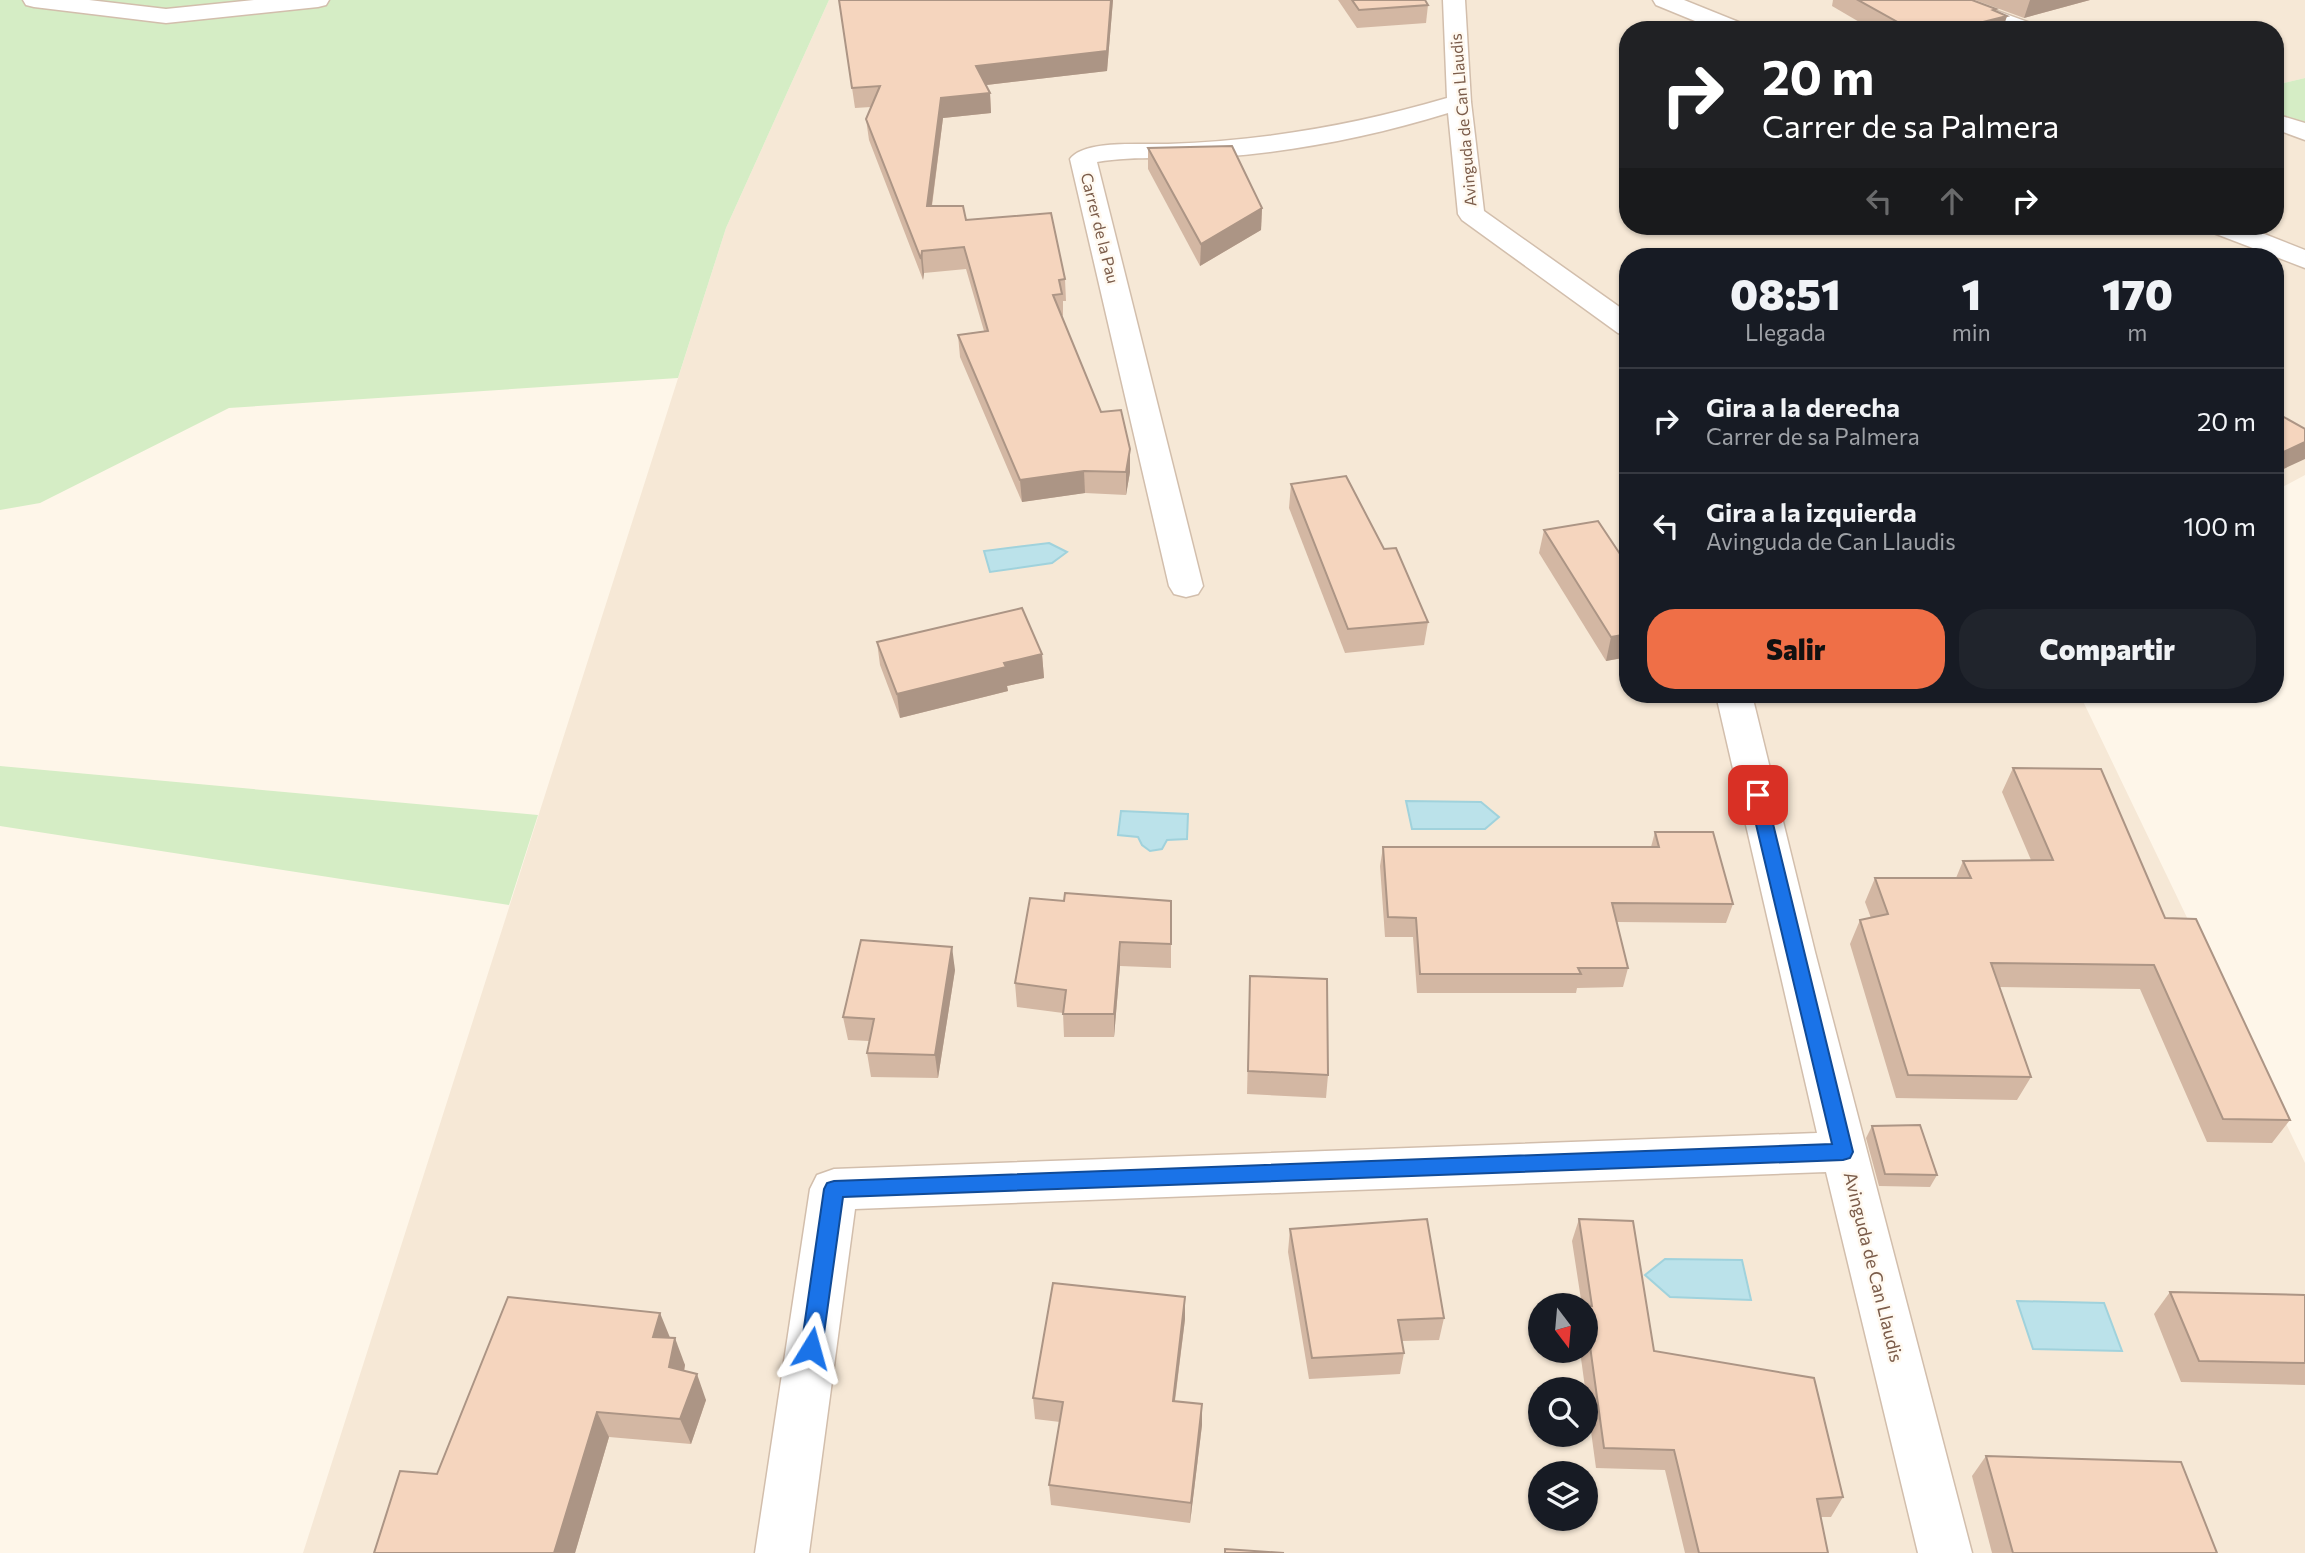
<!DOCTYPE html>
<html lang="es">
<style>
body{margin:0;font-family:Commissioner,sans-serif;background:#20242c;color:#f1f3f6;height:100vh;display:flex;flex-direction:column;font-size:26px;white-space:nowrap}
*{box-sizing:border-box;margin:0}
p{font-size:23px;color:#9ea1a6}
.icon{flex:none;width:38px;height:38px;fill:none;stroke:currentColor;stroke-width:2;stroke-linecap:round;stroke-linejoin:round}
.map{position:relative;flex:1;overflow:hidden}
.panel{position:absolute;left:1619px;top:248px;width:665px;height:455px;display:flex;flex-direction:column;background:#171b24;border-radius:28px;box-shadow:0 2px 5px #0004}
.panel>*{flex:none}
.banner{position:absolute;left:1619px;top:21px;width:665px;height:214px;border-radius:28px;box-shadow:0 2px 5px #0004;background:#202124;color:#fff;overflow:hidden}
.needle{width:46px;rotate:164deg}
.fabs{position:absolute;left:1528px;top:1293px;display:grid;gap:14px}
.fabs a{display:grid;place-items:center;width:70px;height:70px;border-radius:50%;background:#171b24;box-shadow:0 2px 5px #0004;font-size:35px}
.pin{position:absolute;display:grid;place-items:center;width:60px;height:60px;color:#fff;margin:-30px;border-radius:14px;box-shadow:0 4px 10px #0006}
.me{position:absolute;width:77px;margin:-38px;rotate:8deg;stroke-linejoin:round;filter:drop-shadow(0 0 5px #0008)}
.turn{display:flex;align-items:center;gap:24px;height:147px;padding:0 28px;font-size:32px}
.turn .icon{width:91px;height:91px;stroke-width:2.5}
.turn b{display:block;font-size:49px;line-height:60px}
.lanes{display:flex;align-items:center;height:66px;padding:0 28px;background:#0003;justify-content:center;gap:35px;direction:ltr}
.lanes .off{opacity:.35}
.eta{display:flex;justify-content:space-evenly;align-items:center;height:119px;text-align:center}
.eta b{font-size:42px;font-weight:800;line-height:49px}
.primary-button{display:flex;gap:14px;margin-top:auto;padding:14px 28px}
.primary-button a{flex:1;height:80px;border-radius:28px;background:#ef6f47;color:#111;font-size:28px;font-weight:800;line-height:80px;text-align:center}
.primary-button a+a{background:#20242c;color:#f1f3f6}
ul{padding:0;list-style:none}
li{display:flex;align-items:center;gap:21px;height:105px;padding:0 28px;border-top:2px solid #363941}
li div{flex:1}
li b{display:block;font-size:26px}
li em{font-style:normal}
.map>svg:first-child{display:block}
</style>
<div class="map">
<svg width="2305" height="1553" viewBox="0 0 2305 1553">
<rect width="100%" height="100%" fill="#fef6e9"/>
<path fill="#f6e8d6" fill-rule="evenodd" d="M 829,0 L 2305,0 L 2305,78 L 2275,85 L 2275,30 L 1628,30 L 1628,226 L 2275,226 L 2275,127 L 2305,138 L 2305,475 L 2275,491 L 2275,257 L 1628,257 L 1628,695 L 2080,695 L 2305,1163 L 2305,1553 L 303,1553 L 726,228 ZM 1540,1306 L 1586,1306 L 1586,1351 L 1540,1351 ZM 1540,1390 L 1586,1390 L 1586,1435 L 1540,1435 ZM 1540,1474 L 1586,1474 L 1586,1519 L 1540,1519 Z"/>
<g fill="#d5edc5">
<polygon points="0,0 829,0 726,228 678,378 229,408 40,503 0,510"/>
<polygon points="2305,78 2305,124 2275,113 2275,85"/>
<polygon points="0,766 538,815 509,905 0,826"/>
</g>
<g fill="#bbe2ea" stroke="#a0d2dc" stroke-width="2">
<polygon points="1049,543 1067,552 1052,563 990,572 984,551"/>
<polygon points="1406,801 1481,802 1499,817 1485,829 1412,829"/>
<polygon points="1121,811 1188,814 1187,839 1167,840 1162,849 1150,851 1142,845 1138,837 1118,835"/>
<polygon points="1665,1259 1742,1260 1751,1300 1670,1297 1645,1275"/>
<polygon points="2017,1301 2104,1303 2122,1351 2033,1349"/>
</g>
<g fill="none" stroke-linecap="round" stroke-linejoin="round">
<defs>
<g id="minor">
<polygon points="23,0 89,0 166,9 254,0 329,0 326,5 318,7 166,23 34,7 26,5"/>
<path d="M 1443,0 L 1465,0 L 1471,102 L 1484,211 L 1628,313 L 1628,336 L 1618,333 L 1462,220 L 1458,214 L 1448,113 C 1374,136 1298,151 1220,157 C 1180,160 1136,155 1097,162 L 1203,586 L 1198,594 L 1186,597 L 1174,594 L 1169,586 L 1070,159 C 1084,139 1144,145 1168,144 C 1263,141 1355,125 1447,98 Z"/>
<polygon points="1653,0 1684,0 1746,25 1749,30 1717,30 1656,5"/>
<polygon points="1935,0 1967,0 2036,25 2039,30 2006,30 1938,5"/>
<polygon points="2275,114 2305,123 2305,140 2275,129"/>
<polygon points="2208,226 2244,226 2305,250 2305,268 2211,232"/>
<polygon points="1716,695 1752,695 1815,952 1972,1553 1918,1553 1826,1172 855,1209 809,1553 755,1553 810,1189 817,1175 834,1169 1817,1133"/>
</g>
</defs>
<use href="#minor" stroke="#d2beac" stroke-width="3"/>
<use href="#minor" fill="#fff" fill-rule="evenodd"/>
</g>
<g fill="#d3b7a3">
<polygon points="839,0 1113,0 1107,71 986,85 990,93 991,113 943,118 932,206 966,220 1065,279 1066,301 1063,301 1063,315 1062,316 1101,412 1130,472 1126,495 1085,493 1022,502 960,357 958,335 984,331 966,269 924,273 923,280 869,140 866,119 871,107 855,108"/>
<polygon points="1338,0 1425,0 1428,5 1426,23 1357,28"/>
<polygon points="1833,0 1972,0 2007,16 2002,30 1873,30 1832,6"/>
<polygon points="1975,0 2090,0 2024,18"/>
<polygon points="1148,148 1262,208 1261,230 1200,266 1148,169"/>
<polygon points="1291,484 1384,549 1428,622 1424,645 1345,653 1289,508"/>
<polygon points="1544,530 1628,566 1628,657 1606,661 1539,553"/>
<polygon points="877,642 1042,654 1044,678 1007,686 1008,691 900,718 880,665"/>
<polygon points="2013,768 2165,918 2290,1120 2272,1143 2207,1142 2140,989 1999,987 2031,1077 2017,1100 1896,1098 1850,944 1860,920 1871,918 1865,902 1875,878 1956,878 1963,861 2031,860 2002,792"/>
<polygon points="1655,832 1733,904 1726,923 1617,922 1628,968 1623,987 1577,988 1576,993 1417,993 1413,937 1385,937 1380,866 1383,847 1651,847"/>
<polygon points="1064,901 1171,901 1171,968 1120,966 1114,1037 1064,1037 1063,1013 1017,1007 1015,983"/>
<polygon points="955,970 938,1078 871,1077 867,1053 869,1041 848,1040 843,1017"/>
<polygon points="1250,976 1328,1075 1326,1098 1247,1094"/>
<polygon points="1872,1126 1937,1175 1930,1187 1879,1186 1866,1138"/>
<polygon points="1579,1219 1654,1351 1843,1497 1831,1517 1821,1517 1828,1553 1685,1553 1665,1470 1596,1468 1580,1351 1586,1351 1586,1306 1582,1306 1572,1241"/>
<polygon points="1290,1229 1444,1318 1439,1340 1402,1341 1404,1353 1400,1374 1309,1379 1288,1252"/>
<polygon points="2170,1292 2305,1295 2305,1385 2181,1382 2154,1314"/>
<polygon points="1185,1297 1185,1319 1175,1401 1202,1404 1202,1425 1190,1523 1051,1505 1049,1485 1060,1422 1035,1419 1033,1398"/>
<polygon points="670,1338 685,1365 684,1371 706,1400 691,1444 609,1437 575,1553 374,1553 437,1474"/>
<polygon points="1986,1456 2217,1553 1992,1553 1972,1476"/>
</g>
<g fill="#ac9585">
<polygon points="1111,0 1113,0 1107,71 978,86 976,66"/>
<polygon points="2030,0 2090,0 2024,18"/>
<polygon points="1996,9 1992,20 2007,16 2002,30 1951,30"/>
<polygon points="990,93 991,113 943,118 929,226 927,206 941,98"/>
<polygon points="1262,208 1261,230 1200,266 1201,244"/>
<polygon points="922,251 924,273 923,280 921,259"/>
<polygon points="2305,442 2305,459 2275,473 2275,456"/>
<polygon points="1130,449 1130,472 1126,495 1126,472"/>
<polygon points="1084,471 1085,493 1022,502 1020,480"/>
<polygon points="1628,634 1628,657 1606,661 1611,637"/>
<polygon points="1042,654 1044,678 1007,686 1008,691 900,718 897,694 1004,663"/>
<polygon points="1120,942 1120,966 1114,1037 1114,1014"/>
<polygon points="952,947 955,970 938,1078 935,1055"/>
<polygon points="1185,1297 1185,1319 1172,1422 1173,1401"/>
<polygon points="660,1313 671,1340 653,1337"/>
<polygon points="675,1338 685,1365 680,1393 669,1367"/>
<polygon points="697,1374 706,1400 691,1444 680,1419"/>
<polygon points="1202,1404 1202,1425 1190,1523 1191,1503"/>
<polygon points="597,1412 609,1437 575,1553 554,1553"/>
</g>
<g fill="#f5d5be" stroke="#ac9585" stroke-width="2">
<polygon points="839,0 1111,0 1107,51 976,66 990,93 941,98 927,206 963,206 966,220 1051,213 1065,279 1059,280 1062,294 1053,295 1101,412 1121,410 1130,449 1126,472 1084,471 1020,480 958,335 988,331 964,247 922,251 921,259 866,119 880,86 852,88"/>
<polygon points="1352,0 1425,0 1428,5 1359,10"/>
<polygon points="1858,0 1972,0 1996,9 1993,10 2007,16 1951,30 1912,30"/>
<polygon points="1232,146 1262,208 1201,244 1148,148"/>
<polygon points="2275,412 2305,429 2305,442 2275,456"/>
<polygon points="1346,476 1384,549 1396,548 1428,622 1348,629 1291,484"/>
<polygon points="1598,521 1628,566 1628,634 1611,637 1544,530"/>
<polygon points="1022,608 1042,654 1004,663 1006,667 897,694 877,642"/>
<polygon points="2013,768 2101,769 2165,918 2196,919 2290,1120 2223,1119 2154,965 1991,963 2031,1077 1908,1075 1860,920 1888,914 1875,878 1971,878 1963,861 2053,860"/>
<polygon points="1655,832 1713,832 1733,904 1612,903 1628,968 1578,968 1581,974 1420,974 1416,918 1388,917 1383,847 1659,847"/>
<polygon points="1065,893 1171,901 1171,944 1120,942 1114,1014 1063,1014 1066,990 1015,983 1030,898 1064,901"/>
<polygon points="861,940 952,947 935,1055 867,1053 874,1019 843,1017"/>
<polygon points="1250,976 1327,979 1328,1075 1248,1071"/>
<polygon points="1920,1125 1937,1175 1885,1174 1872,1126"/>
<polygon points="1427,1219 1444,1318 1398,1320 1404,1353 1312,1358 1290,1229"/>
<polygon points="1579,1219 1633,1221 1654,1351 1814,1378 1843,1497 1817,1499 1828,1553 1699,1553 1674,1450 1604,1448 1586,1317 1586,1306 1584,1305 1592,1306"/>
<polygon points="1053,1283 1185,1297 1173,1401 1202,1404 1191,1503 1049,1485 1063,1402 1033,1398"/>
<polygon points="2170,1292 2305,1295 2305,1363 2199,1361"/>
<polygon points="508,1297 660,1313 653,1337 675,1338 669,1367 697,1374 680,1419 597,1412 554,1553 374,1553 400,1471 437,1474"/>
<polygon points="1986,1456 2181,1462 2217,1553 2013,1553"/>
<polygon points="1225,1549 1284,1553 1225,1553"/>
</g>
<polygon fill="#1a73e8" stroke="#114b97" stroke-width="2" points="1758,789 1766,795 1853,1152 1850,1158 1843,1160 843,1197 822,1348 819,1355 811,1358 804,1355 801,1348 824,1189 827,1183 834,1181 1832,1144 1749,795"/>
<g text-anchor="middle" stroke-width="5" stroke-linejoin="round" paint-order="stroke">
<g font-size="16" fill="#7b5c4a" stroke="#fff9f0">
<text transform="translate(1463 120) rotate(-95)" y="6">Avinguda de Can Llaudis</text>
<text transform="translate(1100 228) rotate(76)" y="6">Carrer de la Pau</text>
</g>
<g font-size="18" fill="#7b5c4a" stroke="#fff9f0">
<text transform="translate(1873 1267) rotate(76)" y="6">Avinguda de Can Llaudis</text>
</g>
</g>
</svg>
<div class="fabs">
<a><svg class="needle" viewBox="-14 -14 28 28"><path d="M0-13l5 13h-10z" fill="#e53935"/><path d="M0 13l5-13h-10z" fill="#9ea1a6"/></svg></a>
<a><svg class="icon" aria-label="search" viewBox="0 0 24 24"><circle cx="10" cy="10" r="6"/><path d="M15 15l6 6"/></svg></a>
<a><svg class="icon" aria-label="layers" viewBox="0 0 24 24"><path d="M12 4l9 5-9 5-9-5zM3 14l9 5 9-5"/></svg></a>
</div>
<div class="pin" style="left:1758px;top:795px;background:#d93025"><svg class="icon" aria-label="arrive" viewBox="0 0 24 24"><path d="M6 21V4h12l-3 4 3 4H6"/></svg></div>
<svg class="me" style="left:811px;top:1348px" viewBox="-20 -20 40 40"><path d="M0-17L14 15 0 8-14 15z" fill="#1a73e8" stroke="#fff" stroke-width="4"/></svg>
<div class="banner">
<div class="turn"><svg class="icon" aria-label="right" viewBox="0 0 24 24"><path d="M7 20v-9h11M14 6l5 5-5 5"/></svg><div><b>20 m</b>Carrer de sa Palmera</div></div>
<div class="lanes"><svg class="icon off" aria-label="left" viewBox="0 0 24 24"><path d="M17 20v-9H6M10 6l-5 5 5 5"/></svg><svg class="icon off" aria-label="ahead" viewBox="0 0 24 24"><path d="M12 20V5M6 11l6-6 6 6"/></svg><svg class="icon" aria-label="right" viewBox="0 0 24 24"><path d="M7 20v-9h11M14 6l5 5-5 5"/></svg></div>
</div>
<section class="panel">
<div class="eta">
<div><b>08:51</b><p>Llegada</p></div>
<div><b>1</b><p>min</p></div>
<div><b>170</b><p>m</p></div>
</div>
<ul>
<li><svg class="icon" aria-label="right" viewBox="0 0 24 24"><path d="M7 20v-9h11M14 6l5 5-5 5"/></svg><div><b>Gira a la derecha</b><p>Carrer de sa Palmera</p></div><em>20 m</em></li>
<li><svg class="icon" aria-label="left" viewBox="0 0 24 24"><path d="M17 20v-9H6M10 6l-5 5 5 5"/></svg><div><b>Gira a la izquierda</b><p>Avinguda de Can Llaudis</p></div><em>100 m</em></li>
</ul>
<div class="primary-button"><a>Salir</a><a>Compartir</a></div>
</section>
</div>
